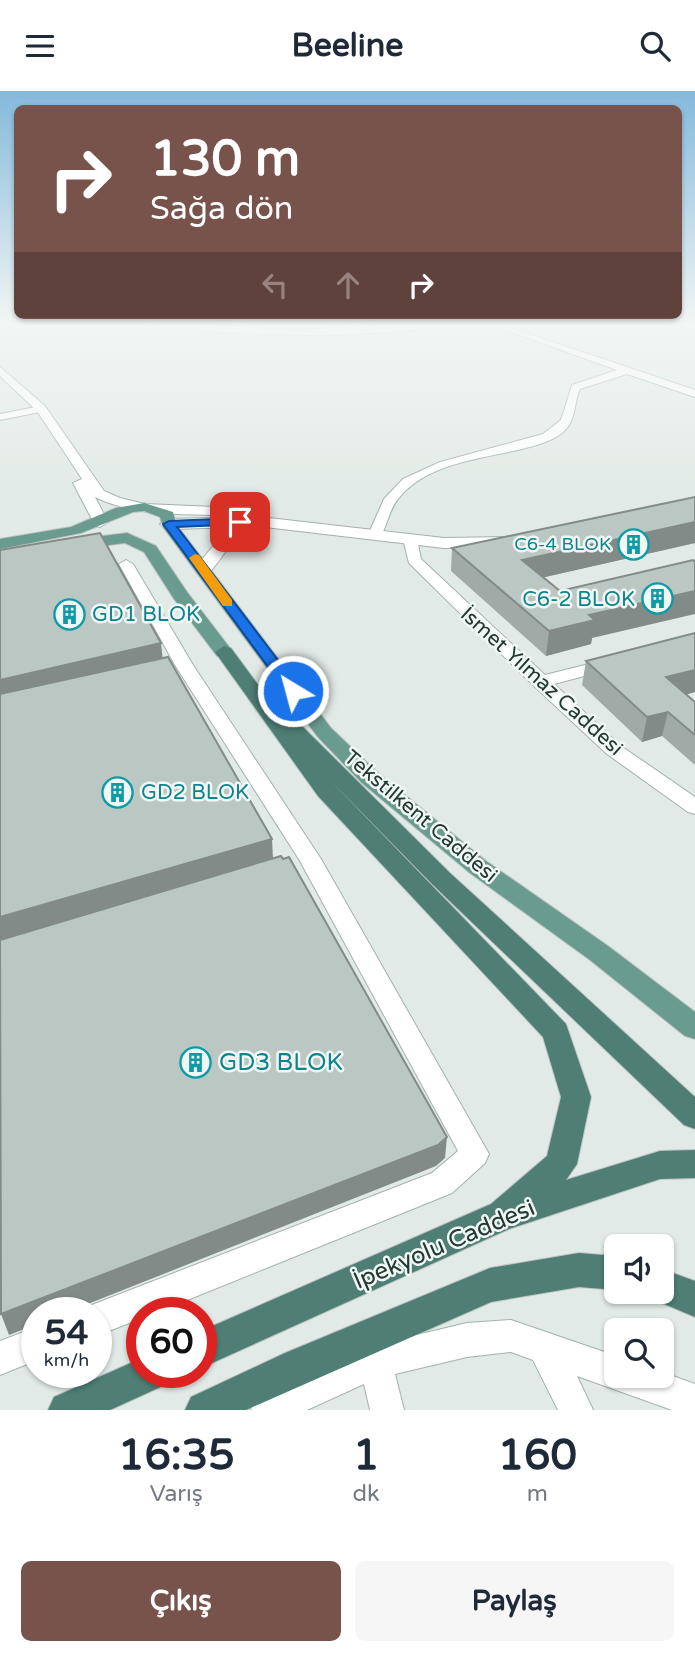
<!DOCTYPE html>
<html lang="tr">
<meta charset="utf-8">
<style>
body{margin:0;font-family:"Varela Round",sans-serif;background:#f6f6f7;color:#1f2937;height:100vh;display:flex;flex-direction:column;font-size:26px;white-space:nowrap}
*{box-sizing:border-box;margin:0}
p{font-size:23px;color:#747a83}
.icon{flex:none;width:38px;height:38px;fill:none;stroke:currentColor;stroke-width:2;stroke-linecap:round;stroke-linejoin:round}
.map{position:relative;height:1319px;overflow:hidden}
.details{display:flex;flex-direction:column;background:#fff;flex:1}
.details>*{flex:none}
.hud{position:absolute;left:14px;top:14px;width:668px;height:214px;border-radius:10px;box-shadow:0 2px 5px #0004;background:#78534c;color:#fff;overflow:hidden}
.buttons{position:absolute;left:604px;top:1143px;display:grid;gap:14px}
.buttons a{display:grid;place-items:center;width:70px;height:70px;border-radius:10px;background:#fff;box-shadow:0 2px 5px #0004;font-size:35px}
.speed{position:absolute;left:21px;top:1206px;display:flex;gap:14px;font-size:35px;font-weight:700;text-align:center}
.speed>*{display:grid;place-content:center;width:91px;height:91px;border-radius:50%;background:#fff;box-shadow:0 2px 5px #0004;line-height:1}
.speed small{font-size:18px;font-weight:400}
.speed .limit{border:10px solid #d22;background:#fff;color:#111}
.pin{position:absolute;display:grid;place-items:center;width:60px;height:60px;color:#fff;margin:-30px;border-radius:14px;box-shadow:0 4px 10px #0006}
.me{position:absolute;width:77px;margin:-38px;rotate:323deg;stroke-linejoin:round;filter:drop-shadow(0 0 5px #0008)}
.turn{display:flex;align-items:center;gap:24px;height:147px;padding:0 21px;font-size:32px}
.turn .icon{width:91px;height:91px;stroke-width:2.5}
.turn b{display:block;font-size:49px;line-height:60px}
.lanes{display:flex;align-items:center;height:66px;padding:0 21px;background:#0003;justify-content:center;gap:35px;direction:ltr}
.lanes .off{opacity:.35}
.eta{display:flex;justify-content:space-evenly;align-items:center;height:119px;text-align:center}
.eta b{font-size:42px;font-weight:700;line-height:49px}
.action{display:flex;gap:14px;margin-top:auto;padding:14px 21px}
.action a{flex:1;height:80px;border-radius:10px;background:#78534c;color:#fff;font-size:28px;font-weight:700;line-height:80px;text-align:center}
.action a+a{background:#f6f6f7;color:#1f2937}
header{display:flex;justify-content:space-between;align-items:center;height:91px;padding:0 21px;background:#fff;font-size:32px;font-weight:700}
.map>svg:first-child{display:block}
</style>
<header><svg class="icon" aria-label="menu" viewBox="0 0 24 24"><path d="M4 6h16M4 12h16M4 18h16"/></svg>Beeline<svg class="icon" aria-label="search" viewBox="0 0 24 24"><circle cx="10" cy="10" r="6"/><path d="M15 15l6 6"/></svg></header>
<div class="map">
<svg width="695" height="1319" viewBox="0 0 695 1319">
<rect width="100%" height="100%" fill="#e1eae6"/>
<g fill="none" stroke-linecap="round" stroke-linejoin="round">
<defs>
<g id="minor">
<path d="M 128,230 L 298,239 L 467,230 C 454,238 429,238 414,239 C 320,248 227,244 133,233 Z"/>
<path d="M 480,230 L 491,230 L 695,299 L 695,306 L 627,283 L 580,298 C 574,311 576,327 566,338 C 555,350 537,354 522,358 C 481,368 426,372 398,408 C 389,419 387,435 380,447 L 370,447 L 368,444 L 384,408 L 403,388 L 440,371 L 543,343 L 561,329 L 572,294 L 617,279 Z"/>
<polygon points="41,315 47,318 45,320 0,329 0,323"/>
<polygon points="410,444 417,448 421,468 545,584 609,568 615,569 618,573 615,577 554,593 621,655 695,706 695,723 688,721 607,663 534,595 409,472 403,448"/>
<polygon points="126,469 133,473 193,574 321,768 489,1063 485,1072 452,1102 155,1222 142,1222 142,1227 96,1245 96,1222 83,1222 84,1217 432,1082 458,1060 300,770 175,574 119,473"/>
<polygon points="511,1229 616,1265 616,1284 662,1284 662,1281 695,1293 695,1319 672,1319 577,1285 593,1319 558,1319 533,1269 511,1261 467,1266 395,1283 404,1319 370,1319 364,1293 307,1319 251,1319 256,1307 375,1254 467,1232"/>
<polygon points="37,1236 37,1269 0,1284 0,1250"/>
</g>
<g id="tertiary">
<polygon points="664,230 679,230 695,234 695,240"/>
<path d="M 0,276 L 45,315 L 104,400 L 120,407 L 145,413 L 215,416 L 222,420 L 215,424 C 174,423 132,424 95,406 L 108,431 L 100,436 L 95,434 L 73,392 L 82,388 L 37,320 L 0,285 Z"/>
<path d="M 260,426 L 444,447 L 508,446 L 516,451 L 508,456 L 444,457 L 265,436 L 263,440 C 252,443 241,447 231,455 C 221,463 215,481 203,484 L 195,479 C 208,459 221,444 244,436 L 168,438 L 160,433 L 168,428 Z"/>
</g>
<g id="primary">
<polygon points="144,412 173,421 176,433 331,637 378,682 486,770 608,855 695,921 695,948 685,945 590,869 470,782 362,692 317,645 163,436 160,426 144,420 133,421 81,442 0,458 0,448 71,436 116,417"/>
<polygon points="127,442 156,455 187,501 233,561 231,565 217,565 174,508 144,461 125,452 78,458 70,453 78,448"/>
</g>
<g id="trunk">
<polygon points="224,555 231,557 289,636 303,636 450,782 695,1006 695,1038 684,1034 433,794 326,685 566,933 591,1006 577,1073 566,1089 660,1060 695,1059 695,1087 660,1088 509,1138 201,1277 201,1240 491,1113 547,1065 561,1006 543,946 318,705 215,561"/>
<polygon points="579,1162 616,1165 616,1199 579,1196 491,1211 246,1319 185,1319 191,1306 285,1262 490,1177"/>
<polygon points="662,1178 695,1190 695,1226 650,1207 647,1200 662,1200"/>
<polygon points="142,1267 142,1281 170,1281 165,1294 110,1319 48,1319 54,1306"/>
</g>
</defs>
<use href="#minor" stroke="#a4b1ad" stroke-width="2"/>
<use href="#tertiary" stroke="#a4b1ad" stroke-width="2"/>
<use href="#primary" stroke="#bdc4c2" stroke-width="2"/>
<use href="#trunk" stroke="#bdc4c2" stroke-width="2"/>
<use href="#minor" fill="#fff" fill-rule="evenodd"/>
<use href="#tertiary" fill="#fff" fill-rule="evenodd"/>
<use href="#primary" fill="#6a9b8f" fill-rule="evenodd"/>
<use href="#trunk" fill="#4e7e74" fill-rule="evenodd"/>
</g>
<g fill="#a0aba7">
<polygon points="695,406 695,452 544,486 592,547 591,553 546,565 451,480 452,457"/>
<polygon points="586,570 686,604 695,611 695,674 662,645 642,651 582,594"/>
</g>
<g fill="#828b88">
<polygon points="695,431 695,452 519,492 522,469"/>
<polygon points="695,500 695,523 592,547 591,553 546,565 549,540 589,524"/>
<polygon points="161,552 163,571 0,609 0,589"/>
<polygon points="695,579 695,601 661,611 666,586"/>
<polygon points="668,621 662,645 642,651 647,626"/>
<polygon points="272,748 273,768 0,849 0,826"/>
<polygon points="447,1046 445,1067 436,1075 65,1222 37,1222 37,1233 9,1244 1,1223"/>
</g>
<g fill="#bac7c2" stroke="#828b88" stroke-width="2">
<polygon points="695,406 695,431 522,469 560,500 693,469 695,471 695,500 589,524 595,529 549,540 452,457"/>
<polygon points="100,442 161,552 0,589 0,459"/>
<polygon points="695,542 695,579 666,586 695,611 695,644 668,621 647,626 586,570"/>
<polygon points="168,566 272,748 0,826 0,603"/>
<polygon points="281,765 283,768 289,766 447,1046 438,1054 1,1223 0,849"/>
</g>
<linearGradient id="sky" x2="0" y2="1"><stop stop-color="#84b9dc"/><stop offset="0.56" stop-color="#f2f6f4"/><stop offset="1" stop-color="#f2f6f4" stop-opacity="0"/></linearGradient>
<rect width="695" height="414" fill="url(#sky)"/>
<polygon fill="#1a73e8" stroke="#114b97" stroke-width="2" points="240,427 244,428 244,433 177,436 299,597 301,600 299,603 288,603 163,433 169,430"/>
<polygon fill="#f59e0b" points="195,463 199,464 232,509 232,515 223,515 189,467"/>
<defs>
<symbol id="building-ring" viewBox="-11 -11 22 22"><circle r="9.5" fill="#f1f7f4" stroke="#0f9aa8" stroke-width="1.5"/><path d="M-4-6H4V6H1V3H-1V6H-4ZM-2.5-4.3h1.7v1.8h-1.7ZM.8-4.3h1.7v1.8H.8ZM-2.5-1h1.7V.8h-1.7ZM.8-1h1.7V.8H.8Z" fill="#0f9aa8"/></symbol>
</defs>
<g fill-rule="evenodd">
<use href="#building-ring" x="616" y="436" width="35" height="35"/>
<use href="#building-ring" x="640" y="490" width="35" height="35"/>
<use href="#building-ring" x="52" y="506" width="35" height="35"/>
<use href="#building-ring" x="100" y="684" width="35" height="35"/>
<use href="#building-ring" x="178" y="954" width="35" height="35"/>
</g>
<g text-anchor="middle" stroke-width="5" stroke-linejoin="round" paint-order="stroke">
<g font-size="18" fill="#0d838f" stroke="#f1f7f4" text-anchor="end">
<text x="611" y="459">C6-4 BLOK</text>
</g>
<g font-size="21" fill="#0d838f" stroke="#f1f7f4" text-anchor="start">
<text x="635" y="515" text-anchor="end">C6-2 BLOK</text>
<text x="92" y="530">GD1 BLOK</text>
<text x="141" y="708">GD2 BLOK</text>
</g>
<g font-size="21" fill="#233933" stroke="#f1f7f4">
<text transform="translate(542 590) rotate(42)" y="7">İsmet Yılmaz Caddesi</text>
<text transform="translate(421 725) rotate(40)" y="7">Tekstilkent Caddesi</text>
</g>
<g font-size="24" fill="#0d838f" stroke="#f1f7f4" text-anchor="start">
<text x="219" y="979">GD3 BLOK</text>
</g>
<g font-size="24" fill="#233933" stroke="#f1f7f4">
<text transform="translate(444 1153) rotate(-23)" y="8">İpekyolu Caddesi</text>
</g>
</g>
</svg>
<div class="buttons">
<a><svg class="icon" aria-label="sound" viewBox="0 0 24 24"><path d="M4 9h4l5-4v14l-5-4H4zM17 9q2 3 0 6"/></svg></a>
<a><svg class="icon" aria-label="search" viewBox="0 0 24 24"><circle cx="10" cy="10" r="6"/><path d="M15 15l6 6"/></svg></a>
</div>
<div class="speed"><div>54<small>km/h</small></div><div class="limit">60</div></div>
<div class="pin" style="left:240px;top:431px;background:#d93025"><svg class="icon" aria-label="arrive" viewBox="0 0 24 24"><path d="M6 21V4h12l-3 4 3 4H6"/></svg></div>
<svg class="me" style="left:293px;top:600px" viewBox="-20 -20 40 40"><circle r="17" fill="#1a73e8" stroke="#fff" stroke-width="3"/><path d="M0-11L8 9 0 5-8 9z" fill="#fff"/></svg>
<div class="hud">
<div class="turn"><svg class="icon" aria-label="right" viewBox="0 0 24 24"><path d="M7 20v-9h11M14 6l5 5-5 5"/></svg><div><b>130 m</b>Sağa dön</div></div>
<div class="lanes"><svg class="icon off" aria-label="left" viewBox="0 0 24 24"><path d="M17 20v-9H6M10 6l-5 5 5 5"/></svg><svg class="icon off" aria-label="ahead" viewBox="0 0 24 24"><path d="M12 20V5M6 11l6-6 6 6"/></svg><svg class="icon" aria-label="right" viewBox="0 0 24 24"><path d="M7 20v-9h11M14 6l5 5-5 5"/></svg></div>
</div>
</div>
<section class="details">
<div class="eta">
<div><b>16:35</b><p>Varış</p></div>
<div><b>1</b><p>dk</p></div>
<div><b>160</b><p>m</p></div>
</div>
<div class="action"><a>Çıkış</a><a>Paylaş</a></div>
</section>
